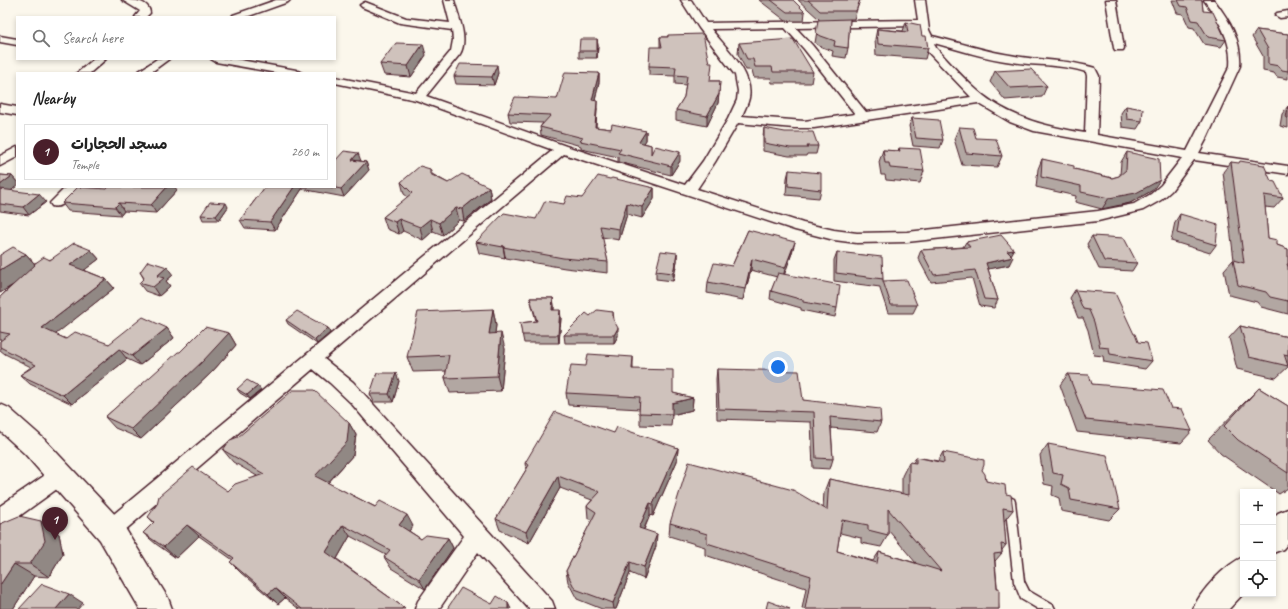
<!DOCTYPE html>
<meta charset="utf-8">
<style>
body{margin:0;font-family:Caveat,"Playpen Sans Arabic",sans-serif;background:#f2f2f2;color:#222}
.controls{position:absolute;right:12px;bottom:12px;display:grid;overflow:hidden;border-radius:0px;box-shadow:0 2px 6px #0003}
.controls button{width:36px;height:36px;display:grid;place-items:center;padding:0;border:0;border-bottom:1px solid #e0e0e0;background:#fff;color:#222;font:20px sans-serif}
.you{position:absolute;left:778px;top:367px;width:14px;height:14px;margin:-10px;border:3px solid #fff;border-radius:50%;background:#1a73e8;box-shadow:0 0 0 6px #1a73e833}
.badge{display:grid;place-items:center;width:26px;height:26px;border-radius:50%;background:#4a1f2b;color:#fff;font-size:13px;font-weight:700}
.pin{position:absolute;translate:-50% -33px;filter:drop-shadow(0 1px 2px #0008)}
.pin::after{content:'';position:absolute;top:21px;width:14px;height:12px;background:inherit;clip-path:polygon(0 0,100% 0,50% 100%)}
.list{margin:0;padding:0;list-style:none}
h2{display:flex;justify-content:space-between;align-items:center;height:52px;margin:0;padding:0 16px;font-size:17px}
h2 small{font-size:13px;font-weight:400;color:#767676}
.list li{display:grid;grid-template-columns:26px 1fr auto;gap:12px;align-items:center;box-sizing:border-box;height:56px;margin:0 8px 8px;padding:0 8px;border:1px solid #e0e0e0;border-radius:0px}
.list b{display:block;font-size:15px;white-space:nowrap}
.list p{margin:0;font-size:13px;white-space:nowrap;color:#767676}
.list em{font-size:13px;font-style:normal;color:#767676}
.icon{flex:none;width:22px;height:22px;fill:none;stroke:currentColor;stroke-width:2;stroke-linecap:round;stroke-linejoin:round}
.map{position:relative;flex:none;width:1288px;height:609px;overflow:hidden}
.search{position:absolute;background:#fff;box-shadow:0 2px 6px #0003;left:16px;top:16px;width:320px;height:44px;display:flex;align-items:center;gap:10px;box-sizing:border-box;padding:0 14px;border-radius:0px;color:#767676;font-size:15px}
.panel{position:absolute;background:#fff;box-shadow:0 2px 6px #0003;left:16px;top:72px;width:320px;height:116px;border-radius:0px}
.map>svg:first-child{display:block}
.lines{fill:none;stroke-linecap:round;stroke-linejoin:round}
.lane-casing{stroke:#4a1f2b;stroke-width:3}
.street-casing{stroke:#4a1f2b;stroke-width:3}
.secondary-casing{stroke:#4a1f2b;stroke-width:3}
.lane{fill:#fbf7ec;fill-rule:evenodd}
.street{fill:#fbf7ec;fill-rule:evenodd}
.secondary{fill:#fbf7ec;fill-rule:evenodd}
.wall{fill:#b2a7a2;stroke:#4a1f2b;fill-rule:evenodd}
.shaded-wall{fill:#918884;stroke:#4a1f2b}
.building{fill:#cfc2bc;stroke:#4a1f2b;fill-rule:evenodd}
</style>
<div class="map">
<svg width="1288" height="609" viewBox="0 0 1288 609">
<rect width="100%" height="100%" fill="#fbf7ec"/>
<filter id="ink" filterUnits="userSpaceOnUse"><feTurbulence type="fractalNoise" baseFrequency=".025" numOctaves="2"/><feDisplacementMap in="SourceGraphic" scale="8" xChannelSelector="R" yChannelSelector="G"/><feConvolveMatrix kernelMatrix="1 2 1 2 8 2 1 2 1" color-interpolation-filters="sRGB"/></filter>
<g filter="url(#ink)">
<g class="lines">
<!-- lane casing -->
<g class="lane-casing">
<polygon id="lane" points="1010,497 1014,499 1015,502 1024,581 1029,591 1053,605 1055,609 1038,609 1021,599 1014,582 1005,502 1006,499"/>
</g>
<!-- street casing -->
<g class="street-casing">
<g id="street">
<path d="M 122,0 C 132,0 149,0 150,13 L 146,17 L 135,17 L 140,11 Z"/>
<polygon points="276,0 290,0 288,2 246,17 232,17 233,15"/>
<path d="M 444,0 L 454,0 C 458,16 469,39 460,54 L 426,96 L 566,146 L 685,185 L 703,161 L 728,119 L 737,100 L 738,91 L 735,75 L 699,28 L 681,0 L 691,0 L 706,23 L 918,20 L 915,0 L 925,0 L 929,30 L 932,36 C 958,42 983,51 1010,55 C 1038,61 1067,59 1095,68 L 1099,76 L 1097,135 L 1187,151 L 1230,66 C 1232,40 1219,21 1204,0 L 1214,0 C 1229,20 1242,40 1240,66 L 1208,136 L 1199,153 L 1288,166 L 1288,174 L 1194,160 L 1171,191 L 1161,200 L 1143,210 L 1098,221 L 907,242 L 857,243 L 834,240 L 795,230 L 564,154 L 324,359 L 353,382 L 373,404 L 552,601 L 555,609 L 529,609 L 478,552 L 439,609 L 415,609 L 418,601 L 464,536 L 351,403 L 330,383 L 313,369 L 117,537 L 110,540 L 103,537 L 100,530 L 103,523 L 553,150 L 416,100 L 335,83 L 335,77 L 416,93 L 451,51 L 453,40 L 452,30 L 400,23 L 362,7 L 360,5 L 365,2 L 406,18 L 450,23 ZM 918,26 L 927,51 L 971,97 L 866,112 L 812,45 L 796,28 ZM 785,28 L 804,49 L 855,114 L 804,121 L 742,116 C 744,110 748,104 749,98 C 754,73 725,47 711,29 ZM 934,43 C 960,50 986,59 1012,62 C 1037,66 1062,64 1086,72 L 1087,76 L 1085,133 C 1049,127 1014,119 984,96 C 967,83 951,64 936,48 ZM 978,103 L 1010,122 L 1034,131 L 1182,158 L 1161,185 L 1151,194 L 1134,204 L 1098,211 L 907,232 L 857,233 L 834,230 L 803,223 L 697,189 L 715,162 L 738,123 L 794,128 L 814,128 Z"/>
<polygon points="1106,0 1116,0 1124,48 1123,50 1115,50 1114,48"/>
<polygon points="1288,11 1288,17 1280,18 1275,15 1277,13"/>
<polygon points="0,36 17,39 17,45 0,42"/>
<polygon points="94,59 106,59 90,73 77,73"/>
<polygon points="157,59 169,59 150,73 136,73"/>
<polygon points="211,59 235,59 296,70 302,73 277,73 216,62"/>
<polygon points="0,104 17,107 17,115 0,112"/>
<polygon points="17,147 17,157 0,166 0,156"/>
<path d="M 66,187 L 81,187 C 75,196 63,209 52,206 L 50,203 Z"/>
<polygon points="61,466 68,469 71,475 68,481 7,525 0,528 0,506 54,469"/>
</g>
</g>
<!-- secondary casing -->
<g class="secondary-casing">
<g id="secondary">
<polygon points="0,404 9,408 43,438 120,520 168,598 172,609 140,609 100,540 25,454 0,431"/>
<polygon points="1288,509 1288,543 1283,549 1273,553 1273,518 1278,513"/>
<path d="M 1243,557 L 1243,594 L 1229,609 L 1193,609 C 1200,591 1225,565 1243,557 Z"/>
</g>
</g>
<!-- lane -->
<use href="#lane" class="lane"/>
<!-- street -->
<use href="#street" class="street"/>
<!-- secondary -->
<use href="#secondary" class="secondary"/>
</g>
<!-- wall -->
<g class="wall">
<polygon points="759,0 793,0 805,12 804,21 786,21"/>
<polygon points="798,0 860,0 858,6 854,19 850,19 848,48 846,58 832,56 833,51 819,46 815,43 819,19"/>
<polygon points="1172,0 1202,0 1203,11 1226,40 1221,47 1204,44 1194,28 1189,27 1183,14 1177,13"/>
<polygon points="906,22 922,36 928,48 925,59 876,55 875,39 877,29 903,31"/>
<polygon points="1257,30 1288,34 1288,79 1277,77 1274,73 1263,71 1263,56 1252,37"/>
<polygon points="668,35 710,81 720,81 718,103 707,126 676,120 676,110 684,97 686,85 675,84 675,76 649,75 649,66 660,47 660,37 668,37"/>
<polygon points="597,39 598,46 597,58 579,58 579,51"/>
<polygon points="739,43 813,72 811,83 772,83 771,78 754,78 752,70 746,70 738,54"/>
<polygon points="426,55 411,77 384,75 380,64"/>
<polygon points="995,71 1047,86 1042,97 1005,100 990,82"/>
<polygon points="498,73 494,85 456,84 454,76"/>
<polygon points="599,73 599,82 595,101 597,109 596,127 611,129 646,131 646,140 644,143 651,145 651,153 680,161 671,175 618,162 618,157 581,149 581,146 541,135 540,127 543,123 510,122 508,113 557,99"/>
<polygon points="1126,106 1142,121 1137,129 1122,127 1121,113"/>
<polygon points="1288,106 1288,128 1280,126 1282,114"/>
<polygon points="912,118 943,140 940,148 913,146 909,126"/>
<polygon points="959,127 976,138 1002,156 997,167 962,165 954,139"/>
<polygon points="764,128 818,146 816,154 807,154 806,156 789,156 763,151 763,136"/>
<polygon points="899,148 924,171 920,183 886,180 885,175 881,175 879,162 883,150 898,151"/>
<polygon points="1127,152 1153,190 1130,203 1102,209 1075,202 1076,196 1036,187 1038,169 1042,159 1074,169 1112,178 1119,176 1120,175 1121,162"/>
<polygon points="360,161 366,162 369,170 344,197 302,189 275,230 245,228 240,220 265,187 335,187"/>
<polygon points="1231,162 1271,181 1283,198 1274,208 1265,207 1268,238 1277,245 1288,249 1288,314 1261,307 1257,302 1229,295 1224,270 1233,260 1234,260 1223,172"/>
<polygon points="430,169 432,174 448,183 489,187 491,199 464,221 459,220 443,235 433,231 423,240 403,231 399,234 387,229 383,217 408,197 404,194 401,182"/>
<polygon points="789,170 821,190 819,198 786,195 787,178"/>
<polygon points="0,175 12,176 17,182 17,186 11,190 46,202 29,215 0,211"/>
<polygon points="654,188 654,199 642,218 627,214 619,240 602,237 608,262 608,273 565,268 506,258 505,256 505,258 479,253 476,242 536,219 564,204 582,198"/>
<polygon points="107,189 177,190 156,213 124,211 121,215 68,211 62,203"/>
<polygon points="228,207 219,220 203,220 201,215"/>
<polygon points="1180,214 1216,245 1210,253 1171,241 1175,222"/>
<polygon points="748,230 792,253 784,274 837,308 835,317 801,310 801,308 770,299 771,291 777,277 751,270 743,300 707,293 708,282 732,266"/>
<polygon points="1092,236 1137,263 1132,271 1099,269 1087,244"/>
<polygon points="966,242 1011,255 1009,265 988,269 998,300 994,308 980,306 972,278 931,282 918,258 921,250 963,247"/>
<polygon points="91,250 99,259 84,270 106,279 114,288 55,334 66,339 109,344 167,328 174,338 140,365 127,359 72,404 30,384 20,375 31,367 5,354 0,350 0,341 1,340 0,340 0,297 11,286 0,293 0,255 26,254 34,263"/>
<polygon points="837,252 883,279 883,281 917,305 913,313 888,313 880,289 880,287 834,281 834,260"/>
<polygon points="677,253 677,261 673,281 656,279 656,271"/>
<polygon points="140,272 173,275 166,281 170,286 159,296 145,291 139,283 144,279"/>
<polygon points="1075,290 1138,342 1152,361 1145,369 1104,362 1103,356 1094,355 1088,330 1083,318 1078,318 1070,298"/>
<polygon points="530,298 553,298 554,306 554,310 561,318 559,343 524,343 520,323 536,321"/>
<polygon points="493,309 496,325 495,333 505,349 501,391 450,393 445,378 446,371 413,372 407,357"/>
<polygon points="613,312 614,320 618,336 614,343 565,343 564,335 590,316"/>
<polygon points="286,320 328,328 330,333 317,344 288,324"/>
<polygon points="1240,326 1288,337 1288,367 1276,378 1237,369 1229,338"/>
<polygon points="229,333 236,345 212,372 141,439 115,428 105,417 180,352"/>
<polygon points="633,369 673,393 693,398 692,410 672,415 671,426 640,425 640,409 568,405 566,393"/>
<polygon points="717,369 803,400 881,422 877,432 831,428 833,459 830,469 813,468 811,422 717,419 716,379"/>
<polygon points="1068,374 1092,384 1171,408 1192,431 1181,443 1077,432 1060,385"/>
<polygon points="399,381 393,402 374,402 370,394"/>
<polygon points="1259,388 1288,406 1288,488 1279,494 1221,454 1208,440 1243,404"/>
<polygon points="237,389 261,390 250,399 240,393"/>
<polygon points="349,423 356,435 353,455 328,483 413,526 409,531 421,539 448,538 453,548 425,589 391,568 384,557 386,555 350,536 337,559 403,607 405,609 299,609 285,598 278,604 241,573 230,562 233,560 199,536 176,558 156,544 143,533 154,523 148,517 228,491 257,476 233,462 223,450"/>
<polygon points="614,433 678,448 677,461 653,516 650,515 644,530 656,546 644,579 630,573 616,609 602,609 577,599 568,582 566,571 592,520 588,518 587,506 592,500 560,488 529,543 500,530 496,519 526,470 525,463"/>
<polygon points="1048,444 1120,509 1109,520 1061,511 1059,498 1052,495 1053,486 1044,484 1040,455"/>
<path d="M 943,452 L 982,470 L 986,481 L 1006,494 L 1013,510 L 1004,521 L 1006,545 L 1002,550 L 1002,553 L 995,561 L 999,609 L 802,609 L 806,588 L 705,555 L 705,547 L 669,536 L 670,523 L 823,508 L 824,492 L 829,479 L 902,494 L 902,476 L 909,462 L 913,463 L 916,457 L 938,461 ZM 888,530 L 916,563 L 879,552 L 873,561 L 837,551 L 840,533 L 861,538 L 861,543 L 881,547 L 888,535 Z"/>
<polygon points="0,524 59,534 63,554 49,577 34,576 13,609 0,609"/>
</g>
<!-- shaded-wall -->
<g class="shaded-wall">
<polygon points="597,39 598,46 597,58"/>
<polygon points="423,44 426,55 411,77 408,66"/>
<polygon points="497,65 498,73 494,85 492,77"/>
<polygon points="599,73 599,82 593,109 592,100"/>
<polygon points="719,94 718,103 707,126 707,116"/>
<polygon points="597,101 597,109 595,136 595,127"/>
<polygon points="646,131 646,140 639,151 639,142"/>
<polygon points="680,152 680,161 671,175 671,166"/>
<polygon points="358,153 361,161 352,160"/>
<polygon points="366,162 369,170 344,197 341,189"/>
<polygon points="12,176 17,182 17,186 3,197 0,193 0,185"/>
<polygon points="1160,180 1153,190 1130,203 1102,209 1109,198"/>
<polygon points="167,187 175,187 177,190 156,213 151,205"/>
<polygon points="294,187 301,187 302,189 275,230 270,222"/>
<polygon points="489,187 491,199 464,221 462,209"/>
<polygon points="654,188 654,199 642,218 642,207"/>
<polygon points="39,194 46,202 29,215 23,207"/>
<polygon points="119,203 124,211 121,215 115,207"/>
<polygon points="226,203 228,207 219,220 216,216"/>
<polygon points="627,203 627,214 619,240 619,229"/>
<polygon points="456,208 459,220 443,235 439,223"/>
<polygon points="399,219 403,231 399,234 395,222"/>
<polygon points="430,219 433,231 423,240 420,227"/>
<polygon points="795,242 792,253 783,279 785,268"/>
<polygon points="503,245 505,256 505,258 503,247"/>
<polygon points="91,250 99,259 78,275 70,265"/>
<polygon points="1014,250 1010,257 1007,251"/>
<polygon points="677,253 677,261 673,281 673,273"/>
<polygon points="26,254 39,269 0,293 0,270"/>
<polygon points="1013,257 1009,265 983,270 986,263"/>
<polygon points="752,259 751,270 743,300 745,289"/>
<polygon points="167,267 173,275 166,281 170,286 159,296 153,287 157,276"/>
<polygon points="106,279 114,288 51,338 42,328"/>
<polygon points="553,298 554,306 553,318 552,310"/>
<polygon points="493,309 496,325 493,349 489,334"/>
<polygon points="560,310 561,318 559,343 558,335"/>
<polygon points="167,328 174,338 140,365 132,356"/>
<polygon points="328,328 330,333 317,344 315,340"/>
<polygon points="618,328 618,336 614,343 614,335"/>
<polygon points="229,333 236,345 212,372 141,439 131,429"/>
<polygon points="501,333 505,349 501,391 497,376"/>
<polygon points="119,349 127,359 72,404 63,395"/>
<polygon points="633,357 633,368 632,381 632,369"/>
<polygon points="396,373 399,381 393,402 389,394"/>
<polygon points="258,386 261,390 250,399 247,395"/>
<polygon points="693,398 692,410 671,415 672,403"/>
<polygon points="349,423 356,435 353,455 323,488 315,476"/>
<polygon points="678,448 677,461 653,516 653,504"/>
<polygon points="558,476 560,488 529,543 526,532"/>
<polygon points="650,503 650,515 639,540 639,528"/>
<polygon points="407,515 413,526 405,536 399,525"/>
<polygon points="41,521 59,534 63,554 49,577 30,564"/>
<polygon points="187,525 199,536 176,558 164,547"/>
<polygon points="343,525 350,536 335,562 326,552"/>
<polygon points="657,534 656,546 644,579 644,567"/>
<polygon points="448,538 453,548 425,589 419,579"/>
<polygon points="630,562 630,573 616,609 614,609 613,603"/>
<polygon points="14,564 34,576 13,609 0,609 0,585"/>
<polygon points="275,588 285,598 278,604 268,594"/>
<polygon points="69,594 83,603 78,609 56,609"/>
<polygon points="508,603 511,609 508,609"/>
</g>
<!-- building -->
<g class="building">
<polygon points="771,0 793,0 805,12 787,12"/>
<polygon points="808,0 860,0 856,11 820,11"/>
<polygon points="1178,0 1202,0 1203,11 1213,12 1226,40 1208,37 1198,21 1192,20 1187,7 1181,6"/>
<polygon points="850,19 848,48 834,46 835,41 821,36 816,33 818,20"/>
<polygon points="906,22 920,25 922,36 926,36 928,48 878,44 877,29 908,32"/>
<polygon points="1257,30 1288,34 1288,71 1282,70 1279,66 1268,64 1268,49"/>
<polygon points="703,34 709,63 712,63 710,81 720,81 719,94 707,116 676,110 684,97 687,76 675,75 676,67 649,66 650,47 662,47 660,37 668,37 668,35"/>
<polygon points="580,39 597,39 597,51 579,51"/>
<polygon points="793,39 813,72 773,72 772,67 755,67 753,59 747,59 739,43"/>
<polygon points="396,43 423,44 408,66 380,64"/>
<polygon points="460,64 497,65 492,77 454,76"/>
<polygon points="1031,69 1047,86 1010,88 995,71"/>
<polygon points="565,72 599,73 592,100 597,101 595,127 611,129 612,124 646,131 639,142 651,145 651,154 655,146 680,152 671,166 618,153 621,149 580,141 583,138 540,127 551,115 508,113 515,97 557,99"/>
<polygon points="1126,106 1143,109 1142,121 1127,119"/>
<polygon points="1288,106 1288,118 1286,118"/>
<polygon points="912,118 939,120 943,140 916,138"/>
<polygon points="959,127 973,128 976,138 996,139 1002,156 966,153"/>
<polygon points="764,128 785,132 813,132 818,146 807,146 808,148 790,148 764,143"/>
<polygon points="899,148 920,149 924,171 890,168 889,163 885,163 883,150 900,151"/>
<polygon points="344,151 358,153 352,160 366,162 341,189 331,187 335,187 335,161"/>
<polygon points="1127,152 1159,159 1160,180 1136,193 1109,198 1081,192 1081,186 1041,177 1042,159 1074,166 1074,169 1112,178 1119,176 1126,170"/>
<polygon points="1240,161 1264,165 1271,181 1275,182 1283,198 1264,195 1268,238 1277,240 1277,245 1288,249 1288,264 1287,264 1288,267 1288,301 1270,297 1266,292 1238,285 1233,260 1244,263 1231,162 1239,163"/>
<polygon points="420,166 430,169 430,174 448,183 462,174 489,187 462,209 456,208 439,223 430,219 420,227 399,219 395,222 383,217 412,193 401,182"/>
<polygon points="789,170 821,173 821,190 788,186"/>
<polygon points="0,175 12,176 0,185"/>
<polygon points="598,176 610,179 612,178 654,188 642,207 627,203 619,229 600,226 608,262 563,258 503,247 503,245 503,247 476,242 504,213 536,219 545,201 564,204 567,196 582,198"/>
<polygon points="78,187 107,189 109,187 167,187 151,205 119,203 115,207 62,203"/>
<polygon points="265,187 294,187 270,222 240,220"/>
<polygon points="0,189 39,194 23,207 0,204"/>
<polygon points="210,202 226,203 216,216 201,215"/>
<polygon points="1180,214 1218,225 1216,245 1177,233"/>
<polygon points="748,230 795,242 785,268 752,259 745,289 708,282 714,263 732,266"/>
<polygon points="1001,235 1014,250 1007,251 1013,257 986,263 998,300 984,299 975,270 934,275 921,250 970,247 966,242"/>
<polygon points="1092,236 1124,238 1137,263 1104,261"/>
<polygon points="74,243 91,250 70,265 106,279 42,328 66,339 75,332 109,344 143,317 167,328 132,356 119,349 63,395 20,375 36,365 0,347 0,341 10,334 0,332 0,297 35,265 34,264 44,257 50,260"/>
<polygon points="13,247 26,254 0,270 0,255"/>
<polygon points="661,251 677,253 673,273 656,271"/>
<polygon points="837,252 882,257 883,279 836,273"/>
<polygon points="148,261 167,267 157,276 164,278 153,287 139,283 144,278 140,272"/>
<polygon points="778,273 840,285 837,308 803,302 803,300 771,291"/>
<polygon points="907,280 917,305 891,305 883,281"/>
<polygon points="1075,290 1115,293 1134,334 1135,334 1138,342 1147,343 1152,361 1110,354 1109,348 1100,347 1094,322 1089,310 1083,309"/>
<polygon points="530,298 553,298 552,310 560,310 558,335 522,335 520,323 537,321"/>
<polygon points="493,309 489,334 501,333 497,376 445,378 449,355 407,357 418,312"/>
<polygon points="597,310 613,312 613,319 618,328 614,335 564,335 586,313 590,316"/>
<polygon points="297,311 328,328 315,340 286,320"/>
<polygon points="1240,326 1288,337 1288,355 1284,354 1288,366 1249,357"/>
<polygon points="205,327 229,333 203,361 131,429 105,417 178,352 180,352"/>
<polygon points="588,354 633,357 632,369 673,370 673,393 693,398 672,403 672,414 639,413 640,397 566,393 571,365 586,366"/>
<polygon points="717,369 799,371 803,400 880,409 881,422 830,417 833,459 816,458 814,412 719,409"/>
<polygon points="377,373 396,373 389,394 370,394"/>
<polygon points="1068,374 1089,375 1092,384 1163,390 1171,408 1182,409 1192,431 1086,420"/>
<polygon points="247,380 258,386 247,395 237,389"/>
<polygon points="1259,388 1288,406 1288,473 1238,440 1224,426"/>
<polygon points="293,390 314,390 349,423 347,442 315,476 375,507 380,501 407,515 399,525 421,539 426,535 448,538 419,579 384,557 390,550 343,525 326,552 403,607 402,609 302,609 275,588 268,594 230,562 234,558 187,525 164,547 143,533 154,522 148,517 157,504 159,496 193,467 228,491 235,484 264,474 223,450 230,440 238,437"/>
<polygon points="555,412 614,433 617,427 678,448 653,504 650,503 639,528 657,534 644,567 630,562 613,603 575,589 566,571 596,512 587,506 600,492 558,476 526,532 496,519 529,465 525,463"/>
<polygon points="1048,444 1107,455 1120,509 1071,500 1069,488 1061,484 1063,475 1053,473"/>
<path d="M 943,452 L 984,460 L 984,465 L 982,470 L 985,474 L 986,481 L 1005,485 L 1006,494 L 1011,495 L 1013,510 L 1003,508 L 1006,545 L 1001,544 L 1002,553 L 994,554 L 997,588 L 999,588 L 999,609 L 805,609 L 811,576 L 707,543 L 707,534 L 670,523 L 689,462 L 793,490 L 827,510 L 829,479 L 909,495 L 909,462 L 916,463 L 916,457 L 944,463 ZM 888,509 L 941,571 L 879,552 L 877,563 L 837,551 L 842,520 L 868,525 L 868,530 L 888,535 Z"/>
<polygon points="19,516 41,521 45,541 30,564 14,564 0,585 0,524"/>
<polygon points="42,584 69,594 56,609 19,609"/>
<polygon points="461,588 492,604 497,596 508,603 508,609 447,609"/>
<polygon points="768,601 790,609 766,609"/>
</g>
</g>
</svg>
<div class="controls">
<button>+</button>
<button>−</button>
<button><svg class="icon" aria-label="locate" viewBox="0 0 24 24"><circle cx="12" cy="12" r="6"/><path d="M12 2v4M12 18v4M2 12h4M18 12h4"/></svg></button>
</div>
<div class="you"></div>
<div class="pin badge" style="left:55px;top:540px">1</div>
<div class="search"><svg class="icon" aria-label="search" viewBox="0 0 24 24"><circle cx="10" cy="10" r="6"/><path d="M15 15l6 6"/></svg>Search here</div>
<section class="panel">
<h2>Nearby<small></small></h2>
<ul class="list">
<li><span class="badge">1</span><div><b>مسجد الحجارات</b><p>Temple</p></div><em>260 m</em></li>
</ul>
</section>
</div>
